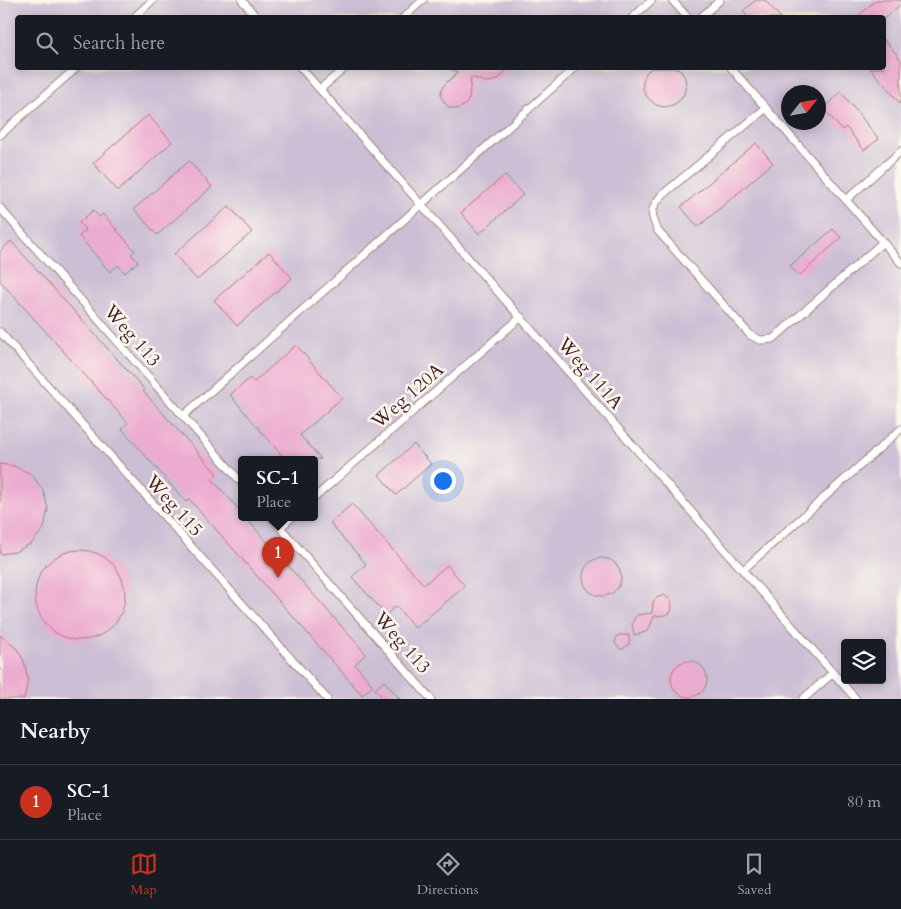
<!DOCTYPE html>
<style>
body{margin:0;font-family:Cardo,serif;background:#20242c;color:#f1f3f6}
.controls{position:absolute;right:15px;bottom:15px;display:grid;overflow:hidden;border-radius:5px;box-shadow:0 2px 12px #0003}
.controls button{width:45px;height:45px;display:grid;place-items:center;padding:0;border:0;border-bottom:1px solid #363941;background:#171b24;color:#f1f3f6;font:25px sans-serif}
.compass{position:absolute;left:781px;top:85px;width:45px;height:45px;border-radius:50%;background:#171b24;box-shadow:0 2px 12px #0003;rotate:59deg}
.you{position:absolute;left:442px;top:480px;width:18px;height:18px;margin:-12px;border:4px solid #fff;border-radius:50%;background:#1a73e8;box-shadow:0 0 0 8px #1a73e833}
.badge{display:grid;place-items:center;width:32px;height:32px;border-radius:50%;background:#c8321e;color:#fff;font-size:16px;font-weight:700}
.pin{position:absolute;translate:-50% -41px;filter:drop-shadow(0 1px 2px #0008)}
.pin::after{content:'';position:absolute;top:26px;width:18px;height:15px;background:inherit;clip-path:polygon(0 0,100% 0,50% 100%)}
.popup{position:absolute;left:238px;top:456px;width:80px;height:65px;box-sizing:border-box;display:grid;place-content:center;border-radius:5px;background:#171b24;filter:drop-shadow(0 1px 4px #0005);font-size:16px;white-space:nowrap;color:#9ea1a6}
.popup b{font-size:19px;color:#f1f3f6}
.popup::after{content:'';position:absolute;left:50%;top:100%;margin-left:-10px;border:10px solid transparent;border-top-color:#171b24}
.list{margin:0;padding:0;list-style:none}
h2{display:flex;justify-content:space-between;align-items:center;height:65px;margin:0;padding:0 20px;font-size:21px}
h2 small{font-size:16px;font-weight:400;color:#9ea1a6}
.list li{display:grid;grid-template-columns:32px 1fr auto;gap:15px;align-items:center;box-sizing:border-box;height:75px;padding:0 20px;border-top:1px solid #363941}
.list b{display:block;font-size:19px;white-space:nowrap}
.list p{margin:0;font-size:16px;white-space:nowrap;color:#9ea1a6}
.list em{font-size:16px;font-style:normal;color:#9ea1a6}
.icon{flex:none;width:28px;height:28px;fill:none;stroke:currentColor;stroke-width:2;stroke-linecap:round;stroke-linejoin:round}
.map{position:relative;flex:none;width:901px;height:699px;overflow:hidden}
.search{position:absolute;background:#171b24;box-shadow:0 2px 12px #0003;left:15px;right:15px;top:15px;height:55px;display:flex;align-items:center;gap:12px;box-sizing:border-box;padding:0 18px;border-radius:5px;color:#9ea1a6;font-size:19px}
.sheet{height:140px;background:#171b24}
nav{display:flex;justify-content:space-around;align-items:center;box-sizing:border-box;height:70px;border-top:1px solid #363941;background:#171b24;font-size:14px;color:#9ea1a6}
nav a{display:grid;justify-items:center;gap:2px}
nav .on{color:#c8321e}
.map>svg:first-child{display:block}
.industrial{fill:#ccbed4;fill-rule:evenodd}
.building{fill:#ecacd0}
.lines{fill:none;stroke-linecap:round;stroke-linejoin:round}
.service-casing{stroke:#9e847c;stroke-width:9}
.service{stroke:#fff;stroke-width:7}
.labels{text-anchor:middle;stroke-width:5;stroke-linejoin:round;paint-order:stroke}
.street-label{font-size:19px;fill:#4a1f2b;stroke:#fbf7ec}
</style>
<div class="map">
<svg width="901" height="699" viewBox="0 0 901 699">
<rect width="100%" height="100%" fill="#fbf7ec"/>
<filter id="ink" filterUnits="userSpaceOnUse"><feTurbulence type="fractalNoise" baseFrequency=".02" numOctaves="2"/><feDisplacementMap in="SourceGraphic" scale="10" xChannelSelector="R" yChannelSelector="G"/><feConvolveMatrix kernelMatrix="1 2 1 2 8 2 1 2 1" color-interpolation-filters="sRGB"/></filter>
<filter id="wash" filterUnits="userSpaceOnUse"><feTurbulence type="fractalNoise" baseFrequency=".0096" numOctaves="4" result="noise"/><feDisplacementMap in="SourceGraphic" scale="20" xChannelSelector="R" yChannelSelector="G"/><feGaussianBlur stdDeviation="1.12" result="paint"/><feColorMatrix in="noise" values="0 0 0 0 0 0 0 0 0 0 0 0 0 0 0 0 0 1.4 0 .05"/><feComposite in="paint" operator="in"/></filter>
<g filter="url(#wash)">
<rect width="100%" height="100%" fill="#f1e8ce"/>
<!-- industrial -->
<path class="industrial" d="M 0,0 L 901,0 L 901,699 L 0,699 ZM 18,18 L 884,18 L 884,68 L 18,68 ZM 788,92 L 818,92 L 818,122 L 788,122 ZM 242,459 L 314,459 L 314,517 L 242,517 ZM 845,643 L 882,643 L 882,680 L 845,680 Z"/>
<g id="blocks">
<!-- building -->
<g class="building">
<polygon points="756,0 765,0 781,18 749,18 743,11"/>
<polygon points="876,0 901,0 901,4 885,18 856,18"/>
<polygon points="884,39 901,60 901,104 870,68 884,68"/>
<polygon points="450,68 508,68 500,78 494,81 485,82 471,77 469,99 465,105 457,109 448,107 441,97 441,91 444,85 458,72 450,69"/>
<polygon points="651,68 678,68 681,71 685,78 686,86 684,94 679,101 673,105 664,107 656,105 647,97 643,89 643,81 646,73"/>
<polygon points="841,92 879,139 864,150 846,127 842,130 823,108"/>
<polygon points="148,115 172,142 118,191 93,163"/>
<polygon points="756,143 773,163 698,227 681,207"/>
<polygon points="189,161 212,187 157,235 134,209"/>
<polygon points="505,175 523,195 479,234 461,213"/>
<polygon points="229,206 252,232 197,280 174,254"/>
<polygon points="93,210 99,217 103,214 135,251 131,254 138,262 125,273 118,265 110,272 79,236 86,230 79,223"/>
<polygon points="833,229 841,238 799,276 790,266"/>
<polygon points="11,241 145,390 143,391 217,474 212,479 242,513 242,517 245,517 366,654 355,664 373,686 362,695 189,499 186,502 122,429 128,423 0,281 0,251"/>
<polygon points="269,252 292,278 237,326 214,300"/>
<polygon points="296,345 342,398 300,435 321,459 285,459 230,395 250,378 254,382"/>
<polygon points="414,444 431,464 396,495 379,475"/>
<polygon points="0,464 14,466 31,474 43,490 48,509 44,528 32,543 15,552 0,554"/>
<polygon points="352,504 424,585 447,565 465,586 415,628 396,606 386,615 352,577 366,564 330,523"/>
<circle cx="80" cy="595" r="45"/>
<circle cx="602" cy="577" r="19"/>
<polygon points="664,595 671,600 672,609 670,613 666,615 654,616 649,629 646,632 634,635 632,623 634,619 637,615 652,613 653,602 656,598"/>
<polygon points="0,635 17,649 24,661 28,680 24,699 0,699"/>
<polygon points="620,635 629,635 629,644 623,649 620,649 615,643 617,636"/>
<circle cx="689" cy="679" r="18"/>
<polygon points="384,681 400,699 384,699 375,689"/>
</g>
</g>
</g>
<g filter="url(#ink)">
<use href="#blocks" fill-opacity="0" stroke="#9e847c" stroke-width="1"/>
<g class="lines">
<!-- service casing -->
<g class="service-casing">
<g id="service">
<polyline points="242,0 257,18"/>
<polyline points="672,0 688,18"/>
<polyline points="133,18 153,0"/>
<polyline points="403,18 423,0"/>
<polyline points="632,18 652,0"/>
<polyline points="700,18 720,0"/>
<polyline points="301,68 856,699"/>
<polyline points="731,68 901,263"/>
<polyline points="320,89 345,68"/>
<path d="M 766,108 L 661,196 C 649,210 651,215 658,231 L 750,335 L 760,340 L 773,339 L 883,242"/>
<polyline points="0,135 76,68"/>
<polyline points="846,200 901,151"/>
<polyline points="0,208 242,483"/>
<polyline points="0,332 327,699"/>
<polyline points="183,416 575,68"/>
<polyline points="314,498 521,317"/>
<polyline points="271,517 431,699"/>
<polyline points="281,527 292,517"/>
<polyline points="743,570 901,429"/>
<polyline points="803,699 833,673"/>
</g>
</g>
<!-- service -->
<use href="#service" class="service"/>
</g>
</g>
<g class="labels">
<!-- street labels -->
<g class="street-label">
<text transform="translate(133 335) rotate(49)" y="7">Weg 113</text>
<text transform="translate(591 373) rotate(49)" y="7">Weg 111A</text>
<text transform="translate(407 395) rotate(-41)" y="7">Weg 120A</text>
<text transform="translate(175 505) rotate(48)" y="7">Weg 115</text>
<text transform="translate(403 642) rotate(49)" y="7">Weg 113</text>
</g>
</g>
</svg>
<div class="controls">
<button><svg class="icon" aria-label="layers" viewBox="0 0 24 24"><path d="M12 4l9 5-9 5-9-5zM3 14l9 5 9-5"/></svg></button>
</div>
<svg class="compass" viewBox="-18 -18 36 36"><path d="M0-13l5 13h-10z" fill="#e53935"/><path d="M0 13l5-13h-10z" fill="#9ea1a6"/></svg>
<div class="you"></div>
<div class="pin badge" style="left:278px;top:578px">1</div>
<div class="popup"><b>SC-1</b>Place</div>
<div class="search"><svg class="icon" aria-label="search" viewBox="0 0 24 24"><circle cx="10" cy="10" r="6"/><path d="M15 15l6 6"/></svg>Search here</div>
</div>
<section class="sheet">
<h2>Nearby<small></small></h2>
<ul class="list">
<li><span class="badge">1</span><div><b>SC-1</b><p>Place</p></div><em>80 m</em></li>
</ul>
</section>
<nav>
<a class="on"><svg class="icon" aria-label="map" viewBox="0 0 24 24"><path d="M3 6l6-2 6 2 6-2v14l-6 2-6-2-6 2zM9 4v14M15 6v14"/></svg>Map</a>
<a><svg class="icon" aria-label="directions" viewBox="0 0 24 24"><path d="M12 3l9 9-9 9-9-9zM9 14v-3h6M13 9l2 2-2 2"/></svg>Directions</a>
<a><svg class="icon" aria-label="saved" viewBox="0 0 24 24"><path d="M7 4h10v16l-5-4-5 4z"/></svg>Saved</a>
</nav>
